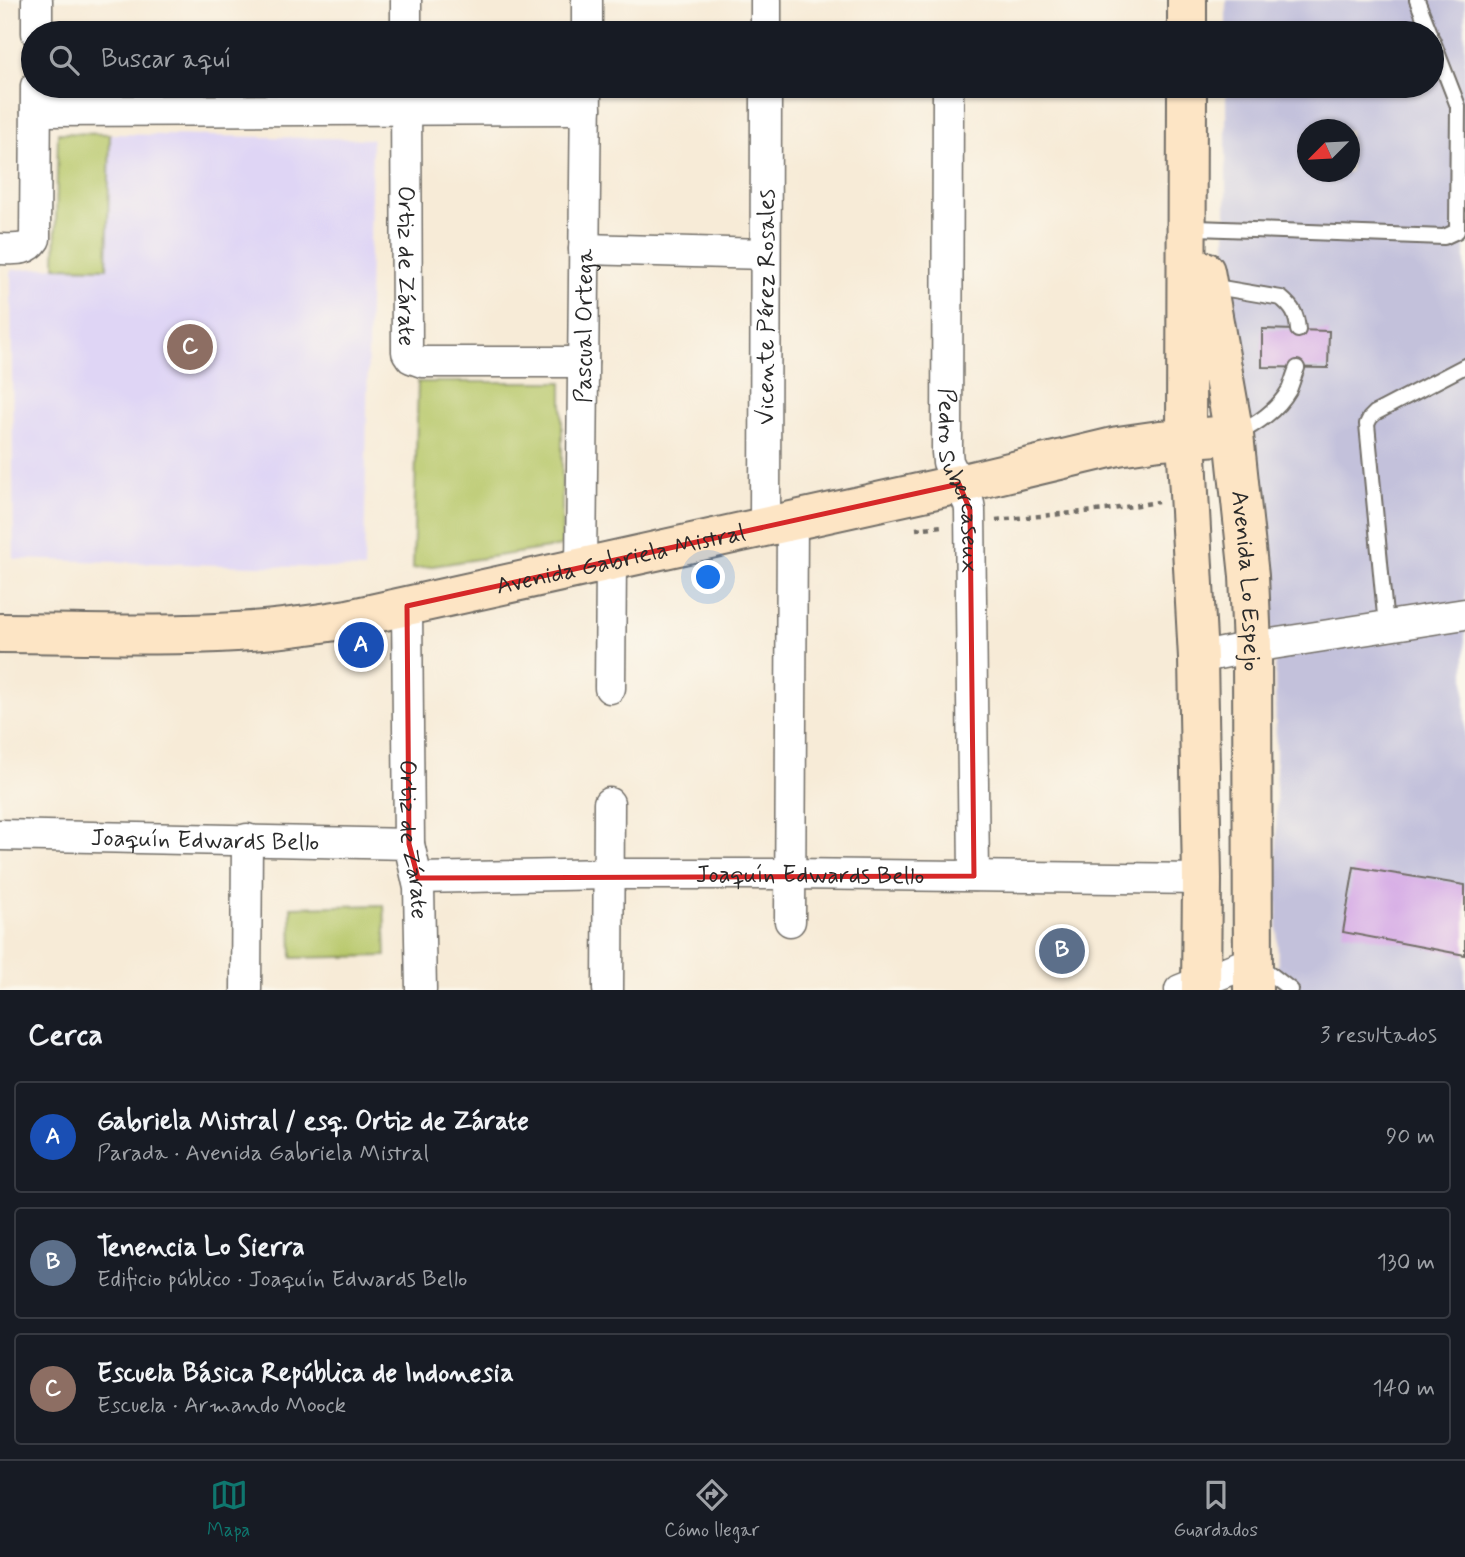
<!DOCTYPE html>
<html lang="es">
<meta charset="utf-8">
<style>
body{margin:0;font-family:Mynerve,sans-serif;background:#242831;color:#f1f3f6}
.compass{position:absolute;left:1297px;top:119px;width:63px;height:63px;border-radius:50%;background:#171b24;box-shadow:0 2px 5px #0004;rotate:246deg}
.you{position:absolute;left:709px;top:578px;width:24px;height:24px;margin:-18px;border:5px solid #fff;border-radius:50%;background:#1a73e8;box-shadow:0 0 0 10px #1a73e833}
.badge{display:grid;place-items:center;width:46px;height:46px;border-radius:50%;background:#0f766e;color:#fff;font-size:23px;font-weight:700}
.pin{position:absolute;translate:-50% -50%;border:4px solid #fff;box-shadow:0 2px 7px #0006}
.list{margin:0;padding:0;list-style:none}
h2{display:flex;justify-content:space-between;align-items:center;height:91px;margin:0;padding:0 28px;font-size:30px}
h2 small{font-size:23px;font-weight:400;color:#9ea1a6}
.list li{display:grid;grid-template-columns:46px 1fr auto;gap:21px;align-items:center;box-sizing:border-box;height:112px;margin:0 14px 14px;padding:0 14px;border:2px solid #363941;border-radius:7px}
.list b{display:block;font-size:26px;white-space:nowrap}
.list p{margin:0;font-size:23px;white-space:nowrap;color:#9ea1a6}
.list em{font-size:23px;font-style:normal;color:#9ea1a6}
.icon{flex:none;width:38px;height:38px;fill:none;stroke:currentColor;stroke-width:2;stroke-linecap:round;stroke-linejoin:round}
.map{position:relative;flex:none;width:1465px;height:990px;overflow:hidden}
.search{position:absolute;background:#171b24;box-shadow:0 2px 5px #0004;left:21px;right:21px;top:21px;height:77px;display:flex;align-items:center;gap:18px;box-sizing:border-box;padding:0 24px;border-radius:38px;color:#9ea1a6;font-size:26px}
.sheet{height:469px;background:#171b24}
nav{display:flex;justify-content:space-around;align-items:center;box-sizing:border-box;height:98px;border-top:2px solid #363941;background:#171b24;font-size:19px;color:#9ea1a6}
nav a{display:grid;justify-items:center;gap:4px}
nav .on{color:#0f766e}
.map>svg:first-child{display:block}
.built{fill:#dfd5f5}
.industrial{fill:#c3c1db;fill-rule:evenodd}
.green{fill:#b8c86b;stroke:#727a4b;stroke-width:2}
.building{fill:#d1a2e5}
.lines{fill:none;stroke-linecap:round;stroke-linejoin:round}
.service-casing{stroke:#726e67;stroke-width:18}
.minor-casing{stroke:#726e67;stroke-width:33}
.secondary-casing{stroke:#726e67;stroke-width:42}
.path{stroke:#726e67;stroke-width:4.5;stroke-dasharray:5 5;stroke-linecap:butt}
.service{stroke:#fff;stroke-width:14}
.minor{stroke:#fff;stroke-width:30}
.secondary{stroke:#fde5c5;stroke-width:38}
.marked{fill:none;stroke:#d62828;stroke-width:5;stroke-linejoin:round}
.labels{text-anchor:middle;stroke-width:5;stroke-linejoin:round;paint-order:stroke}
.street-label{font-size:24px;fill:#2b2b2b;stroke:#fbf7ec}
</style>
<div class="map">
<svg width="1465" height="990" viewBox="0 0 1465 990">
<rect width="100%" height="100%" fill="#fbf7ec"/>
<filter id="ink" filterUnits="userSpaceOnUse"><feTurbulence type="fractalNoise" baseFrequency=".0143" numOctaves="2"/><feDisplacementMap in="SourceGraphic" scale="14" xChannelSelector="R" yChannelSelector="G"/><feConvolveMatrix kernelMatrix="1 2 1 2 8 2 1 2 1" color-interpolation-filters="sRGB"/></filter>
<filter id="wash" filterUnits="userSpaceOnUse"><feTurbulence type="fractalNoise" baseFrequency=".00686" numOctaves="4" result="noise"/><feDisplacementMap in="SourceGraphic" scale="28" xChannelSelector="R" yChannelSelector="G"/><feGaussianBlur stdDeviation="1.57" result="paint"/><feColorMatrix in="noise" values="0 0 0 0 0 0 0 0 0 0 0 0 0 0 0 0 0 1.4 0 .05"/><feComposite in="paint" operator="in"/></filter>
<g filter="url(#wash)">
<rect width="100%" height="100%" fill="#f7ebd7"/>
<!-- built -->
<polygon class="built" points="110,134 372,139 364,569 14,559 11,270 55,267 107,268"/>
<!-- industrial -->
<path class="industrial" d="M 1226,0 L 1465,0 L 1465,990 L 1278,990 L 1275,657 L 1226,265 L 1226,86 L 1432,86 L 1432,33 L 1226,33 ZM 1308,130 L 1350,130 L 1350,172 L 1308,172 Z"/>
<!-- green -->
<g class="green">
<polygon points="58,133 110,134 107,268 55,267"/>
<polygon points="418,382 562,382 562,546 413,569"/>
<polygon points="384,905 386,956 292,958 291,907"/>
</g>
<g id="blocks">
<!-- building -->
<g class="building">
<polygon points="1262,329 1329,331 1328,368 1262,367"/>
<polygon points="1354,867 1465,885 1465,955 1343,932"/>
</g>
</g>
</g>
<g filter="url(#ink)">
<use href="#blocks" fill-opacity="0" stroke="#726e67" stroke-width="2"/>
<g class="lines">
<!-- service casing -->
<g class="service-casing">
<g id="service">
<polyline points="1417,0 1430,33"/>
<polyline points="1197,228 1444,237 1457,231 1458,106 1432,39"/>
<path d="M 1210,286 L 1281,298 C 1293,308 1297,315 1298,330"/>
<path d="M 1236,435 C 1256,424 1277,411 1289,390 C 1292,383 1294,375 1297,368"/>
<polyline points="1386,626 1367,424 1370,418 1375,413 1465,366"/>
<polyline points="1259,965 1291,990"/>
</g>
</g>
<!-- minor casing -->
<g class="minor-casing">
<g id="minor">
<polyline points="406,0 406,33"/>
<polyline points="37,33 37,0"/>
<polyline points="587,33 587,0"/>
<polyline points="766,33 766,0"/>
<path id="s1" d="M 406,86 L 407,352 L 411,358 L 422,362 L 583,362"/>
<path id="s2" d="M 948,86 L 947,452 L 948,462 L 969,504 L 970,510 L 974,876"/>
<polyline points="36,111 586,109"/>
<path d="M 0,249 C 14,249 27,252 35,239 L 36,86"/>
<polyline points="584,249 765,254"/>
<path id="s3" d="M 765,527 L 766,86"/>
<path id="s4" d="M 581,568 L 586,86"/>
<path id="s5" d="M 407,606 L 409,844 L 419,888 L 421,990"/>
<polyline points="1198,658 1252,647 1465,614"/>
<polyline points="610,688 611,561"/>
<path id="s6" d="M 0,835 L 409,844"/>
<path id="s7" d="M 418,878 L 609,874 L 790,874 L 1202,879"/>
<polyline points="790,921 792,520"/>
<polyline points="246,990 247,839"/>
<polyline points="608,990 609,803"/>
<polyline points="1180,990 1253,961"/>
</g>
</g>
<!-- secondary casing -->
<g class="secondary-casing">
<g id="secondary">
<polyline points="1187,33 1187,0"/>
<polyline points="1187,86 1186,438 1198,658 1202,879 1201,990"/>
<path id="s8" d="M 1205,271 L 1234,435 L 1249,576 L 1252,647 L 1253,990"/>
<path id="s9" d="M 0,633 C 79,633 158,637 236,632 C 274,630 311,625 348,619 L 959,484 L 1118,446 L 1160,440 L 1234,435"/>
</g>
</g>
<!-- path -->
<g class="path">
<polyline points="996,520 1106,510 1158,502"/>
<polyline points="916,529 942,526"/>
</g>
<!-- service -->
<use href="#service" class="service"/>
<!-- minor -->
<use href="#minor" class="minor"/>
<!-- secondary -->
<use href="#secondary" class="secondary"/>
</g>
</g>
<!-- marked area -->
<path class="marked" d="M 959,484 L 970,510 L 974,876 L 418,878 L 409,844 L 407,606 Z"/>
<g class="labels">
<!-- street labels -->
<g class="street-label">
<text dy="8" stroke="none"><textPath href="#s1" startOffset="180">Ortiz de Zárate</textPath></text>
<text dy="8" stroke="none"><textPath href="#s3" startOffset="220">Vicente Pérez Rosales</textPath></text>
<text dy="8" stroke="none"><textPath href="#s4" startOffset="242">Pascual Ortega</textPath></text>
<text dy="8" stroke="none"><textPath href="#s2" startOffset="397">Pedro Subercaseux</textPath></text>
<text dy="8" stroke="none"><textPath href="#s9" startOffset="628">Avenida Gabriela Mistral</textPath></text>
<text dy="8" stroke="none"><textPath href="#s8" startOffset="313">Avenida Lo Espejo</textPath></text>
<text dy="8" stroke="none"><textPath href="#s6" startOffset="205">Joaquín Edwards Bello</textPath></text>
<text dy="8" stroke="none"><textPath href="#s5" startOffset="234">Ortiz de Zárate</textPath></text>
<text dy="8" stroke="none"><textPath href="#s7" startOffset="392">Joaquín Edwards Bello</textPath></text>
</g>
</g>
</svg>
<svg class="compass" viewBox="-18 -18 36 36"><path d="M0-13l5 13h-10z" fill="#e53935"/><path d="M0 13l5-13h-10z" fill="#9ea1a6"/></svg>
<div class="you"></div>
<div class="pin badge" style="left:361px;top:645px;background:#1a4fb4">A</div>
<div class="pin badge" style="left:1062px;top:951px;background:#5c6f8a">B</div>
<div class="pin badge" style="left:190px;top:347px;background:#8d6e63">C</div>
<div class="search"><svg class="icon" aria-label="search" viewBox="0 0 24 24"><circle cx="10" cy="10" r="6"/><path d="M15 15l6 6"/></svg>Buscar aquí</div>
</div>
<section class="sheet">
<h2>Cerca<small>3 resultados</small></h2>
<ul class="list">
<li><span class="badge" style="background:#1a4fb4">A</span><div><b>Gabriela Mistral / esq. Ortiz de Zárate</b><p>Parada · Avenida Gabriela Mistral</p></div><em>90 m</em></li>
<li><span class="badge" style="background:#5c6f8a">B</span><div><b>Tenencia Lo Sierra</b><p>Edificio público · Joaquín Edwards Bello</p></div><em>130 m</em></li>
<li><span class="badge" style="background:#8d6e63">C</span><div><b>Escuela Básica República de Indonesia</b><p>Escuela · Armando Moock</p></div><em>140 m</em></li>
</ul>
</section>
<nav>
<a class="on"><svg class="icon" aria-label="map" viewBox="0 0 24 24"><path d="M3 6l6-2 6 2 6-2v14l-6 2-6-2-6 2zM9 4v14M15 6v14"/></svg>Mapa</a>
<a><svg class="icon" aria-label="directions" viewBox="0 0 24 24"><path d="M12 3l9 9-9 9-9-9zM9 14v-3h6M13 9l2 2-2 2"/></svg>Cómo llegar</a>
<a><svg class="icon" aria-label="saved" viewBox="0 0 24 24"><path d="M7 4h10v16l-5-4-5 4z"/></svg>Guardados</a>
</nav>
